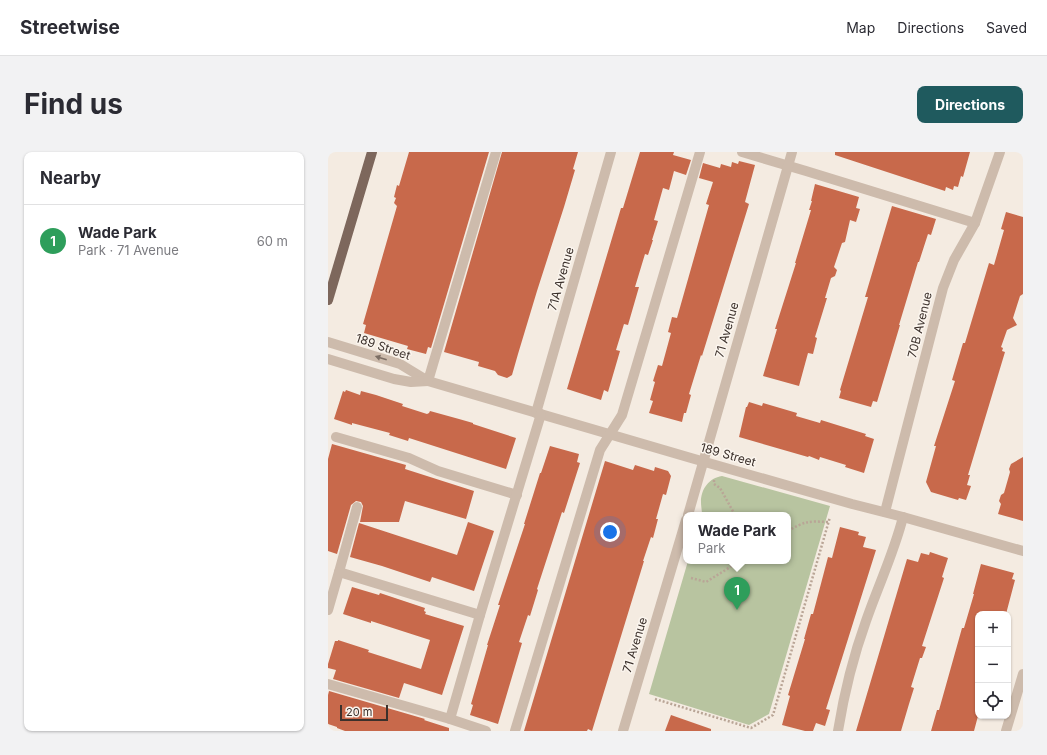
<!DOCTYPE html>
<meta charset="utf-8">
<style>
body{margin:0;font-family:Inter,sans-serif;background:#f2f2f3;color:#2b2b33}
.controls{position:absolute;right:12px;bottom:12px;display:grid;overflow:hidden;border-radius:8px;box-shadow:0 1px 3px #0004}
.controls button{width:36px;height:36px;display:grid;place-items:center;padding:0;border:0;border-bottom:1px solid #e1e1e2;background:#fff;color:#2b2b33;font:20px sans-serif}
.scale{position:absolute;left:12px;bottom:10px;width:48px;box-sizing:border-box;padding-left:4px;border:2px solid #3b302b;border-top:0;font-size:11px;line-height:14px;white-space:nowrap;color:#3b302b;-webkit-text-stroke:3px #fbf5ee;paint-order:stroke}
.you{position:absolute;left:282px;top:380px;width:14px;height:14px;margin:-10px;border:3px solid #fff;border-radius:50%;background:#1a73e8;box-shadow:0 0 0 6px #1a73e833}
.badge{display:grid;place-items:center;width:26px;height:26px;border-radius:50%;background:#1f5a5e;color:#fff;font-size:13px;font-weight:700}
.pin{position:absolute;translate:-50% -33px;filter:drop-shadow(0 1px 2px #0008)}
.pin::after{content:'';position:absolute;top:21px;width:14px;height:12px;background:inherit;clip-path:polygon(0 0,100% 0,50% 100%)}
.popup{position:absolute;left:355px;top:360px;width:108px;height:52px;box-sizing:border-box;display:grid;place-content:center;border-radius:8px;background:#fff;filter:drop-shadow(0 1px 3px #0005);font-size:13px;white-space:nowrap;color:#7c7c81}
.popup b{font-size:15px;color:#2b2b33}
.popup::after{content:'';position:absolute;left:50%;top:100%;margin-left:-8px;border:8px solid transparent;border-top-color:#fff}
.list{margin:0;padding:0;list-style:none}
h2{display:flex;justify-content:space-between;align-items:center;height:52px;margin:0;padding:0 16px;font-size:17px}
h2 small{font-size:13px;font-weight:400;color:#7c7c81}
.list li{display:grid;grid-template-columns:26px 1fr auto;gap:12px;align-items:center;box-sizing:border-box;height:72px;padding:0 16px;border-top:1px solid #e1e1e2}
.list b{display:block;font-size:15px;white-space:nowrap}
.list p{margin:0;font-size:13px;white-space:nowrap;color:#7c7c81}
.list em{font-size:13px;font-style:normal;color:#7c7c81}
.icon{flex:none;width:22px;height:22px;fill:none;stroke:currentColor;stroke-width:2;stroke-linecap:round;stroke-linejoin:round}
.map{position:relative;flex:none;width:695px;height:579px;overflow:hidden;border-radius:8px}
header{display:flex;align-items:center;gap:24px;box-sizing:border-box;height:56px;padding:0 20px;background:#fff;border-bottom:1px solid #e1e1e2}
header strong{font-size:19px}
nav{display:flex;gap:22px;margin-inline-start:auto;font-size:14px}
.intro{display:flex;align-items:center;justify-content:space-between;box-sizing:border-box;height:96px;padding:0 24px}
h1{margin:0;font-size:28px}
.button{padding:10px 18px;border-radius:8px;background:#1f5a5e;color:#fff;font-size:14px;font-weight:700}
main{display:flex;gap:24px;padding:0 24px}
aside{flex:1;background:#fff;border-radius:8px;box-shadow:0 1px 3px #0004}
.map>svg:first-child{display:block}
.green{fill:#b8c4a0}
.building{fill:#c8694b}
.lines{fill:none;stroke-linecap:round;stroke-linejoin:round}
.path{stroke:#b9a596;stroke-width:2.5;stroke-dasharray:2 2;stroke-linecap:butt}
.minor{stroke:#cdbbac;stroke-width:10}
.major{stroke:#7d675c;stroke-width:10}
.oneway{fill:#7d6f65}
.labels{text-anchor:middle;stroke-width:3;stroke-linejoin:round;paint-order:stroke}
.street-label{font-size:12px;fill:#3b302b;stroke:#fbf5ee}
</style>
<header>
<strong>Streetwise</strong>
<nav><a>Map</a><a>Directions</a><a>Saved</a></nav>
</header>
<div class="intro"><h1>Find us</h1><a class="button">Directions</a></div>
<main>
<aside>
<h2>Nearby<small></small></h2>
<ul class="list">
<li><span class="badge" style="background:#2e9e5b">1</span><div><b>Wade Park</b><p>Park · 71 Avenue</p></div><em>60 m</em></li>
</ul>
</aside>
<div class="map">
<svg width="695" height="579" viewBox="0 0 695 579">
<rect width="100%" height="100%" fill="#f4ebe1"/>
<!-- green -->
<path class="green" d="M 394,324 L 502,354 L 441,562 L 421,573 L 321,542 L 360,409 L 460,409 L 460,363 L 374,363 C 374,358 373,355 373,350 C 373,337 381,326 394,324 Z"/>
<!-- building -->
<g class="building">
<polygon points="81,0 161,0 103,196 100,195 98,202 79,197 80,194 36,181 38,173 35,172 69,54 66,51 68,46 66,45 69,33 71,34"/>
<polygon points="174,0 250,0 245,17 247,18 236,55 209,139 190,202 184,223 179,226 170,223 167,219 150,214 151,210 116,200"/>
<polygon points="312,0 346,0 345,3 363,8 358,23 346,19 341,38 335,36 326,68 330,69 324,88 325,88 320,103 317,102 307,135 311,135 300,173 296,172 288,198 292,199 280,240 276,238 273,248 239,237 293,56 295,56"/>
<polygon points="507,0 642,0 635,25 633,24 630,35 626,34 625,38 618,35 617,39 507,3"/>
<polygon points="411,9 427,13 417,50 421,52 374,204 373,203 361,242 363,243 358,261 356,261 354,270 321,261 325,249 322,248 327,230 325,229 330,213 334,214 343,181 340,180 344,165 349,166 381,53 378,52 385,30 371,26 375,11 392,16 393,12 403,15 404,10 410,12"/>
<polygon points="487,32 531,45 528,56 532,57 528,70 522,68 517,90 514,91 506,115 509,118 507,124 503,126 497,146 499,146 487,185 489,186 485,202 480,201 471,234 435,224 449,177 447,177 468,111 467,111 483,58 481,58 484,49 483,49"/>
<polygon points="564,54 608,67 603,83 600,82 591,110 590,110 571,173 572,173 549,250 545,249 543,255 511,246 513,239 512,238 540,145 537,145"/>
<polygon points="678,60 695,65 695,142 692,144 685,166 689,173 679,178 673,195 675,196 674,199 677,200 640,323 642,323 639,333 643,334 638,348 631,346 630,348 603,340 598,330 608,294 606,294 627,229 624,228 635,191 637,191 661,111 666,113 676,78 673,77"/>
<polygon points="18,238 32,243 33,239 48,243 75,252 74,254 99,262 101,261 102,259 131,267 145,271 145,272 188,286 178,317 81,286 80,289 61,283 62,281 24,271 24,273 6,267 15,239 17,240"/>
<polygon points="421,250 434,254 435,251 469,261 468,264 492,271 493,268 538,282 537,284 546,287 536,321 517,315 518,313 492,305 491,308 481,304 480,305 411,285 418,255 419,255"/>
<polygon points="4,292 78,313 77,317 146,339 138,367 77,349 71,370 32,370 35,354 33,350 28,349 23,353 9,402 0,399 0,307"/>
<polygon points="222,294 251,302 249,310 252,311 236,361 234,360 209,437 210,438 202,464 200,463 191,490 194,491 170,572 142,563 145,553 143,552 160,493 159,493 172,453 170,453 197,372 196,372 212,321 213,321"/>
<polygon points="695,305 695,369 670,362 673,352 671,349 673,343 676,341 682,320 681,317 683,312"/>
<polygon points="277,309 305,318 307,313 326,319 327,315 340,319 343,324 338,343 335,342 328,367 330,367 325,386 323,385 315,409 316,409 264,579 260,577 259,579 196,579"/>
<polygon points="140,370 166,379 146,439 104,425 102,430 54,414 22,405 31,371 129,403"/>
<polygon points="512,375 531,380 530,383 538,385 535,395 548,398 498,557 502,558 497,574 488,571 485,579 477,579 454,573 462,544 460,543 477,487 476,487 483,462 485,462 500,405 504,406"/>
<polygon points="602,400 620,406 614,425 616,426 594,494 598,495 594,506 592,506 583,535 586,536 581,552 573,579 528,579 579,407 590,410 593,401 601,403"/>
<polygon points="653,412 686,421 684,427 687,428 678,462 650,462 650,564 646,579 603,579 609,558 611,558 634,476 636,476 646,442 645,442"/>
<polygon points="24,435 51,443 52,441 97,456 96,459 98,460 97,462 136,474 114,543 76,531 71,546 5,527 8,518 0,516 0,512 7,489 10,489 10,488 41,498 40,500 93,517 102,488 43,469 43,471 15,462"/>
<polygon points="1,539 97,567 96,568 121,576 121,579 17,579 9,576 9,575 0,572 0,543"/>
<polygon points="343,563 383,577 383,579 337,579"/>
</g>
<g class="lines">
<!-- path -->
<g class="path">
<polyline points="386,328 386,332 392,336 407,363"/>
<path d="M 460,379 C 477,369 480,369 500,370"/>
<polyline points="363,426 378,430 412,409"/>
<polyline points="327,547 423,576 445,563 502,365"/>
</g>
<!-- minor -->
<g class="minor">
<polyline points="414,0 478,19 647,71"/>
<polyline points="0,190 72,212 100,229 363,306 524,352 575,365 695,399"/>
<polyline points="0,207 66,227 83,230 100,229"/>
<polyline points="100,229 168,0"/>
<polyline points="208,261 283,0"/>
<polyline points="8,285 81,306 110,319 189,343"/>
<polyline points="557,360 615,136 626,108 647,71 672,0"/>
<polyline points="360,363 464,0"/>
<polyline points="11,420 29,355"/>
<polyline points="0,458 11,420 152,463"/>
<polyline points="0,532 122,567 158,579"/>
<polyline points="122,567 152,463 213,262"/>
<polyline points="187,579 272,298 294,263 372,0"/>
<polyline points="295,579 358,368"/>
<path d="M 510,579 C 516,542 525,505 538,469 C 550,434 566,401 575,365"/>
<polyline points="678,579 695,522"/>
</g>
<!-- major -->
<polyline class="major" points="0,148 44,0"/>
</g>
<!-- one-way arrows -->
<defs><path id="oneway-solid" d="M-6-.8H1V-3.2L6.5 0L1 3.2V.8H-6Z"/></defs>
<use class="oneway" href="#oneway-solid" transform="translate(53 206) rotate(-163)"/>
<g class="labels">
<!-- street labels -->
<g class="street-label">
<text transform="translate(233 127) rotate(-74)" y="4">71A Avenue</text>
<text transform="translate(592 173) rotate(-76)" y="4">70B Avenue</text>
<text transform="translate(399 178) rotate(-74)" y="4">71 Avenue</text>
<text transform="translate(55 195) rotate(19)" y="4">189 Street</text>
<text transform="translate(400 303) rotate(16)" y="4">189 Street</text>
<text transform="translate(307 493) rotate(-73)" y="4">71 Avenue</text>
</g>
</g>
</svg>
<div class="controls">
<button>+</button>
<button>−</button>
<button><svg class="icon" aria-label="locate" viewBox="0 0 24 24"><circle cx="12" cy="12" r="6"/><path d="M12 2v4M12 18v4M2 12h4M18 12h4"/></svg></button>
</div>
<div class="scale">20 m</div>
<div class="you"></div>
<div class="pin badge" style="left:409px;top:458px;background:#2e9e5b">1</div>
<div class="popup"><b>Wade Park</b>Park</div>
</div>
</main>
